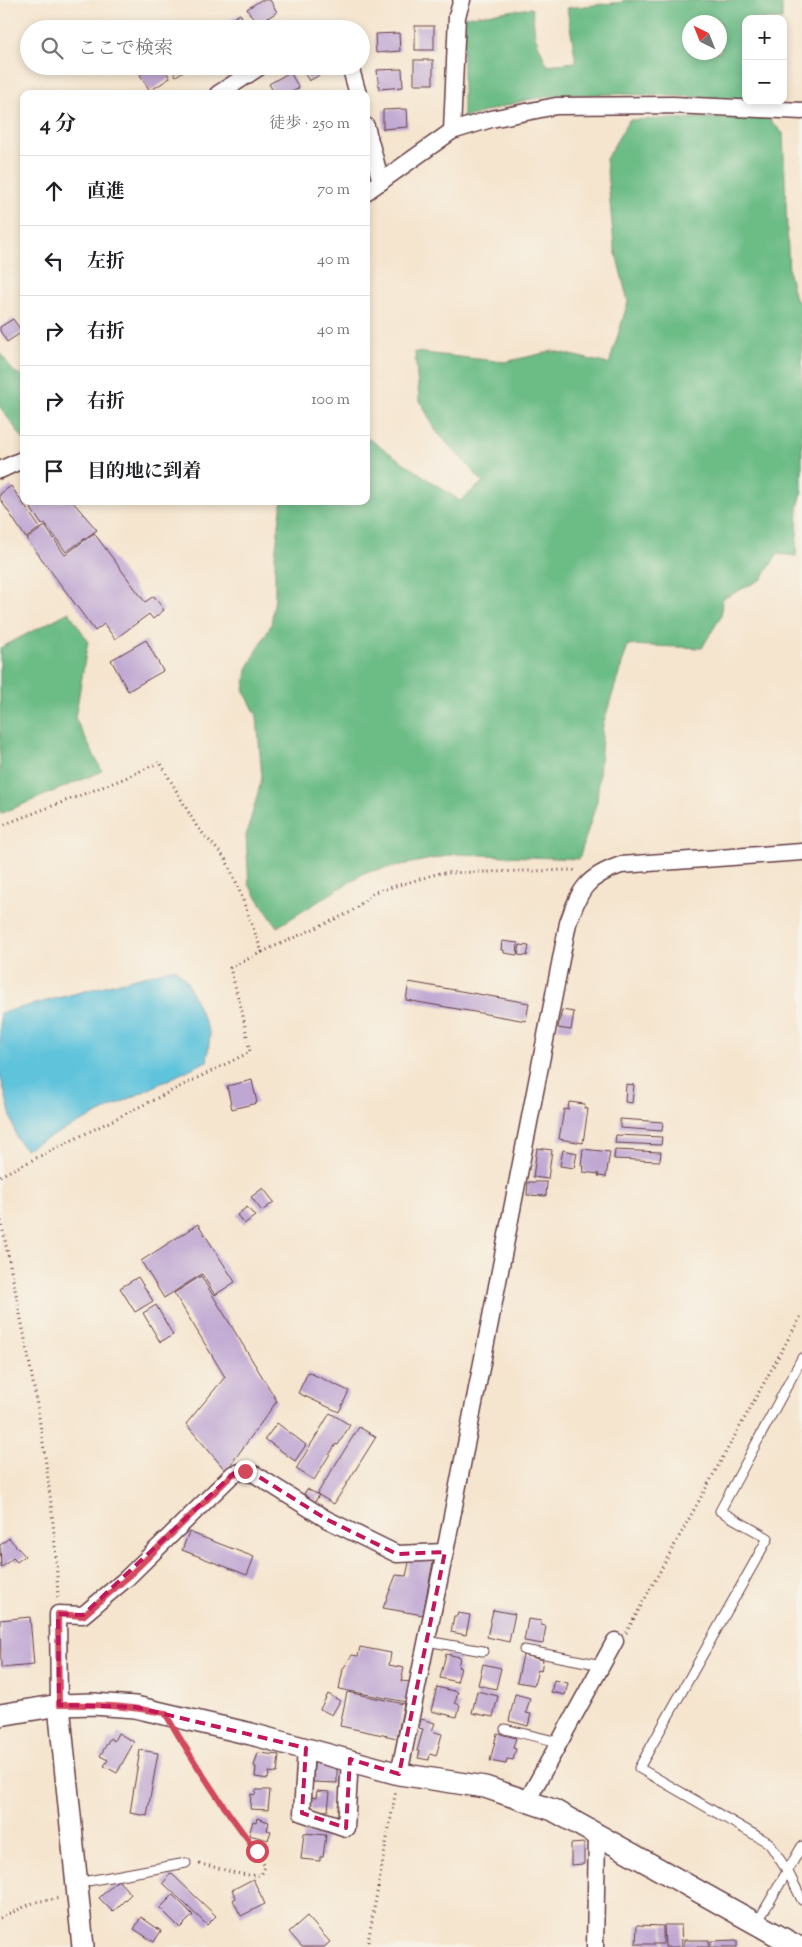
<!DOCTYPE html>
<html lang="ja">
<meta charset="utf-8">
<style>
body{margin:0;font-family:"Sorts Mill Goudy","Noto Serif JP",serif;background:#f6f6f6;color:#202124}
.controls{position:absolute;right:15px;top:15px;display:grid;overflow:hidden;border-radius:10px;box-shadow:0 2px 8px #0003}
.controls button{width:45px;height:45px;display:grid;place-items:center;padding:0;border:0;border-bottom:1px solid #e0e0e0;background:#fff;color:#202124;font:25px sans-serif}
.compass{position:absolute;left:682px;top:15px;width:45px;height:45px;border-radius:50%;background:#fff;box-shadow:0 2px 8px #0003;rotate:317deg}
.stop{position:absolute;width:15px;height:15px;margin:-11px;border:4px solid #d1495b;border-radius:50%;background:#fff}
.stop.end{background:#d1495b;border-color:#fff;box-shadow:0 1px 5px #0008}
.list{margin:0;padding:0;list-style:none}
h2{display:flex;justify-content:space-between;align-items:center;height:65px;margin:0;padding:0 20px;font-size:21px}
h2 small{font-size:16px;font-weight:400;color:#757577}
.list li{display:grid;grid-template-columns:32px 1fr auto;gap:15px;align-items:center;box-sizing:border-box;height:70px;padding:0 20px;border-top:1px solid #e0e0e0}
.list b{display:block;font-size:19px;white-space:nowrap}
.list em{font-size:16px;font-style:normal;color:#757577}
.icon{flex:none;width:28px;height:28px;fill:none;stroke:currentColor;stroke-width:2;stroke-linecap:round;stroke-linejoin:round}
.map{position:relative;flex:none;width:802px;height:1947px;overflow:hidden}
.search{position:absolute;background:#fff;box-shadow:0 2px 8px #0003;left:20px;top:20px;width:350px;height:55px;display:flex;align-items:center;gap:12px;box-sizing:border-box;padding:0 18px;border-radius:28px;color:#757577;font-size:19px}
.panel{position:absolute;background:#fff;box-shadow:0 2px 8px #0003;left:20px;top:90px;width:350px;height:415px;border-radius:10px}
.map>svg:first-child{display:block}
.forest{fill:#6cbc86;stroke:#5b6e58;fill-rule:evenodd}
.water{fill:#5ec3dc;stroke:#547184}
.building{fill:#c0a7d3}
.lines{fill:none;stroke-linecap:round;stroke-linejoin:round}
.service-casing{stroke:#643d44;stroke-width:11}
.minor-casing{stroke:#643d44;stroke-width:19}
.tertiary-casing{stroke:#643d44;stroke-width:24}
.path{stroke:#643d44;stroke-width:3;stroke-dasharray:1 4;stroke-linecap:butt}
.service{stroke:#fff;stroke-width:9}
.minor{stroke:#fff;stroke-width:16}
.tertiary{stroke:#fff;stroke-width:21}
.route{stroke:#d1495b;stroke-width:6}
.marked{fill:none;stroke:#c2185b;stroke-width:4;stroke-dasharray:10 6;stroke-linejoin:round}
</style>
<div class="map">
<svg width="802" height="1947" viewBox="0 0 802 1947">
<rect width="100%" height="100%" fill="#f7f3e8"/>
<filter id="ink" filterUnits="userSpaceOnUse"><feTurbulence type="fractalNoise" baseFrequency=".02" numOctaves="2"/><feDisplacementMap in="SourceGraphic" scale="10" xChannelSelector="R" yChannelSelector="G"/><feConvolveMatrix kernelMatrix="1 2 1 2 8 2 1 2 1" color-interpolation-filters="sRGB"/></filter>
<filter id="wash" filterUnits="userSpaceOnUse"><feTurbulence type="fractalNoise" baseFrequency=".0096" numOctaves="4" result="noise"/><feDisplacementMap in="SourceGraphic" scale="20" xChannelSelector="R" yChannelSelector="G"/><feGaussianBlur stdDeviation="1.12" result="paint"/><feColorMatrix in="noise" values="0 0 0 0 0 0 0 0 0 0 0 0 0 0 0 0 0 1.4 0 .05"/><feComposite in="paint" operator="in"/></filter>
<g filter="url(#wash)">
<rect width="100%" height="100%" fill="#f5e5cf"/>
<!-- forest -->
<g class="forest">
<path d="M 623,0 L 782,0 L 782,19 L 746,19 L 746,99 L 621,94 L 559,95 L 526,100 L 463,118 L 463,17 L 532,8 L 535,36 L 547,65 L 576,62 L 567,8 L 623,2 ZM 690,22 L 720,22 L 720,52 L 690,52 Z"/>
<polygon points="699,118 768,118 783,133 789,274 795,299 802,304 802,493 798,507 796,556 777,554 762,579 722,599 721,616 702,648 628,645 603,724 597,801 579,859 457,854 366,872 277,927 249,885 246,836 262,778 257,716 244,691 247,669 271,625 275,597 275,556 282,501 366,501 366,437 460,501 483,482 436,431 419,399 415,352 505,362 553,351 609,364 628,302 614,245 606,159 629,120"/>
<polygon points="0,353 14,372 24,376 24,440 0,407"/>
<polygon points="69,612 88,641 75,718 102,771 0,814 0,648"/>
</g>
<!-- water -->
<polygon class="water" points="175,968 186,980 210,1034 207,1061 25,1149 17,1139 0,1075 0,1013"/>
<g id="blocks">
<!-- building -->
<g class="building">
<polygon points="261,0 270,0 277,12 257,25 247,9"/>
<polygon points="240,14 249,29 221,29 219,27"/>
<rect x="415" y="26" width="19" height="24"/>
<polygon points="399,33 400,51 376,53 375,34"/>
<rect x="414" y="60" width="19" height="24"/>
<polygon points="154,66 163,66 170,78 150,91 140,75"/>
<polygon points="170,66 191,66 176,76"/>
<polygon points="300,66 328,66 330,69 309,81"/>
<polygon points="402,69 403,87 379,89 377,70"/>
<polygon points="290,72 299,88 289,94 275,94 269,84"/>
<polygon points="407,109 408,127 383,129 383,110"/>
<polygon points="13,319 22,332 7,342 0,331 0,327"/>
<polygon points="11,486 40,528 26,538 0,499 0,494"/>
<polygon points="40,501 72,501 97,530 66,552 45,523 42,525 31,509"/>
<polygon points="45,526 65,555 94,533 145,602 154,596 164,610 153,619 149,614 115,639 104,624 95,631 27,539"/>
<polygon points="146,640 163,671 128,691 111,660"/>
<polygon points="502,941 518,943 517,955 504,953 504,950 501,950"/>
<polygon points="520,945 529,946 527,956 518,955"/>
<polygon points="409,982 529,1003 526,1021 406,1000"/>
<polygon points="562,1010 574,1012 571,1030 558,1028"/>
<polygon points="252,1080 257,1103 232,1109 227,1086"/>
<polygon points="626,1084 634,1085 632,1103 625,1102"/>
<polygon points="569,1102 585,1104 584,1108 588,1109 583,1143 559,1139 564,1109 568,1110"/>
<polygon points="620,1119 663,1122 662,1131 620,1128"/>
<polygon points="616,1135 662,1137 661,1145 615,1143"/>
<polygon points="537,1148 552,1150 548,1179 533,1177"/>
<polygon points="583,1149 610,1152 606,1177 598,1176 599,1174 583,1172 584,1166 581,1166"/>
<polygon points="563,1150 577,1153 574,1168 560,1166"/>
<polygon points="615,1150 661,1152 660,1161 614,1159"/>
<polygon points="528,1182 547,1182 546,1196 527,1195"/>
<polygon points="263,1188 274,1202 262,1211 251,1197"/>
<polygon points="247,1207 255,1216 244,1224 237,1215"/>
<polygon points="198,1224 235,1282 215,1295 202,1274 164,1298 141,1261"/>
<polygon points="201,1276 277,1401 226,1471 186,1424 225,1377 174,1293"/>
<polygon points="138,1277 153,1301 135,1312 120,1288"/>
<polygon points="156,1305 173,1335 160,1342 143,1313"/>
<polygon points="308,1372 349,1391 339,1412 298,1393"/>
<polygon points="330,1413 350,1425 338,1445 336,1444 314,1480 296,1469"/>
<polygon points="277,1423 306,1445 295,1461 265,1439"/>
<polygon points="359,1427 376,1437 334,1504 317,1494"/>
<polygon points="307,1489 319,1495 313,1505 302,1498"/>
<polygon points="189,1532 254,1557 247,1575 182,1550"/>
<polygon points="9,1538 25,1556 17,1562 13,1558 1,1568 0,1545"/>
<polygon points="410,1558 433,1562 423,1615 383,1608 396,1575 406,1576"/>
<polygon points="493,1610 515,1614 509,1642 487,1637"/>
<polygon points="458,1613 470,1615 466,1635 451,1632 454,1616 457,1616"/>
<polygon points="30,1617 34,1665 1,1668 0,1620"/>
<polygon points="528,1619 542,1621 541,1625 546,1626 543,1644 524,1641"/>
<polygon points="360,1647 391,1653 389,1665 404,1668 401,1681 410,1682 406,1702 339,1689 343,1669 352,1655 358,1656"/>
<polygon points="446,1654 460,1657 458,1667 461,1668 457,1682 440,1678"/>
<polygon points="523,1655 543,1660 541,1671 538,1670 534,1685 517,1682"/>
<polygon points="483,1664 501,1668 496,1689 478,1685"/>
<polygon points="554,1680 568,1683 565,1695 551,1692"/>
<polygon points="437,1687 458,1692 455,1703 460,1705 457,1717 431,1711"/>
<polygon points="477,1691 498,1696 493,1717 472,1713"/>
<polygon points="347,1692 404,1704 397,1738 340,1726"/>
<polygon points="328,1694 340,1701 332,1715 320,1709"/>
<polygon points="515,1694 530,1698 526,1713 531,1714 528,1726 509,1721"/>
<polygon points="421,1719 435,1723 432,1731 442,1734 436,1756 430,1754 429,1760 418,1758 420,1751 417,1751 423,1729 419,1728"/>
<polygon points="118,1733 134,1742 117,1773 104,1766 108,1760 100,1756 110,1738 114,1741"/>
<polygon points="497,1733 516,1738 513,1748 516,1749 513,1760 507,1759 506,1764 490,1761"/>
<polygon points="140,1750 158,1753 147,1816 130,1813"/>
<polygon points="258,1753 279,1755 277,1773 269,1772 268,1779 255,1777 256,1767 254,1766"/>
<polygon points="314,1763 337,1768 337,1783 313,1782"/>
<polygon points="256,1790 270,1790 268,1810 250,1809 251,1794 255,1795"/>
<polygon points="317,1791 330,1792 328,1811 311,1810 312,1797 316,1798"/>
<polygon points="257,1818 269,1822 267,1830 271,1831 268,1840 249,1835 253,1821 256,1822"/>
<polygon points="304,1833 326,1835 323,1857 320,1857 320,1861 301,1859"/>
<polygon points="584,1843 584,1864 571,1865 571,1844"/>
<polygon points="171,1873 216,1916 207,1925 163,1883"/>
<polygon points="253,1879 265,1904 241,1916 233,1900 236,1898 232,1890"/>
<polygon points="118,1880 131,1894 113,1912 99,1898"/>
<polygon points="173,1895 193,1915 180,1928 160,1908"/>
<polygon points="307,1916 330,1942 324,1947 302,1947 289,1932"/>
<polygon points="141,1917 161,1931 154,1942 134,1929"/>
<polygon points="637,1925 663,1926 663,1944 636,1944"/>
<polygon points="664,1925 681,1925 682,1947 665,1947"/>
<rect x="684" y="1940" width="25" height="7"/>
<polygon points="737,1940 737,1947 711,1947 711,1941"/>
</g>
</g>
</g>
<g filter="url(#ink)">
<use href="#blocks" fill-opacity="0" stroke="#643d44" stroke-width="1"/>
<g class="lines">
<!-- service casing -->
<g class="service-casing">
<g id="service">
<polyline points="802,1358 720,1511 768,1538 639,1768 769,1843 788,1872 802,1900"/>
<polyline points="427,1641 483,1651"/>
<polyline points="524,1650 602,1665"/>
<polyline points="505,1729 559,1742"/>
<polyline points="77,1883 186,1863"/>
<polyline points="757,1923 802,1846"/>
</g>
</g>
<!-- minor casing -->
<g class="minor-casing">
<g id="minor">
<polyline points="350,66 358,94"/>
<polyline points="218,94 261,66"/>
<polyline points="366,126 381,182"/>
<polyline points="452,131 457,16 462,0"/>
<polyline points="366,192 452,131 491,119 556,106 673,105 802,111"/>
<polyline points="0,470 24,459"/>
<polyline points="59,1705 58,1614 83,1615 127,1578 233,1474 245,1471 256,1475 326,1519 397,1554 445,1552"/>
<polyline points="306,1748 302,1813 346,1828 350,1759"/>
<path d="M 399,1774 L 445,1552 L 568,923 C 580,889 586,877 621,865 L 802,852"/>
<polyline points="527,1801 615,1641"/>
<polyline points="595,1947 597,1835"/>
</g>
</g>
<!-- tertiary casing -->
<g class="tertiary-casing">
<g id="tertiary">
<polyline points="59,1705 83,1947"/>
<polyline points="0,1715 59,1705 93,1704 135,1707 251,1734 399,1774 485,1787 553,1810 798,1947"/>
</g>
</g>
<!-- path -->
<g class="path">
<polyline points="0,826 123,779 160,762 197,827 225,858 237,884 262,952 230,968 242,1011 250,1052 0,1176"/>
<polyline points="262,952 351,912 375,892 440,873 573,870 578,872"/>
<path d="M 0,1216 C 26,1343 54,1470 58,1600"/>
<polyline points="626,1633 802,1314"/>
<path d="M 177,1735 L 229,1815 L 257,1851 L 265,1867 L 261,1875 C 236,1877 220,1866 197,1864"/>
<polyline points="0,1918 35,1902 61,1898"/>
<polyline points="367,1947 396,1790"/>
</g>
<!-- service -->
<use href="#service" class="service"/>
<!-- minor -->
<use href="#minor" class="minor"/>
<!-- tertiary -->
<use href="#tertiary" class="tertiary"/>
</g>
</g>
<g class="lines" filter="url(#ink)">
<!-- route -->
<path class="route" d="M 245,1471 L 233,1474 L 127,1578 L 83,1616 L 58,1614 L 59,1705 C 95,1704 129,1706 165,1713 C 193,1761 222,1807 257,1851"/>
</g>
<!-- marked area -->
<path class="marked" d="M 245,1471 L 256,1475 L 326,1519 L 397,1554 L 445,1552 L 399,1774 L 350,1759 L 346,1828 L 302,1813 L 306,1748 L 135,1707 L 59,1705 L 58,1614 L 83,1615 L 233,1474 Z"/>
</svg>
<div class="controls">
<button>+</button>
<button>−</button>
</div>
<svg class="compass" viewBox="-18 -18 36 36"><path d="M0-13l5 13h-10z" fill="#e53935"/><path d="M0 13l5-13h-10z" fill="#757577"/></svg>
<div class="stop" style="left:257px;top:1851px"></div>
<div class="stop end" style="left:245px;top:1471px"></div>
<div class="search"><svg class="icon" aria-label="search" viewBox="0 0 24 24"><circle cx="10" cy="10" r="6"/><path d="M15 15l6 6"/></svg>ここで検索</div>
<section class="panel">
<h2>4 分<small>徒歩 · 250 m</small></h2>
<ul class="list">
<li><svg class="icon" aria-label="ahead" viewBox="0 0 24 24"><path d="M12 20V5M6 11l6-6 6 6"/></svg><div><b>直進</b></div><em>70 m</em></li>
<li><svg class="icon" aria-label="left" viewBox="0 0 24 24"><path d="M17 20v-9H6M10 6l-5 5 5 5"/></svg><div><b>左折</b></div><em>40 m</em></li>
<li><svg class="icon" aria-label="right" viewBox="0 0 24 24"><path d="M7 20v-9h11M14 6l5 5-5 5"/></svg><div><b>右折</b></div><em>40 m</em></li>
<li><svg class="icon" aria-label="right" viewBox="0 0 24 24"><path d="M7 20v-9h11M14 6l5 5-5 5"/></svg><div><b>右折</b></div><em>100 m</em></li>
<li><svg class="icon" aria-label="arrive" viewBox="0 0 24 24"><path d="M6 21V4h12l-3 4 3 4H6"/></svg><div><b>目的地に到着</b></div></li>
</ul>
</section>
</div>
